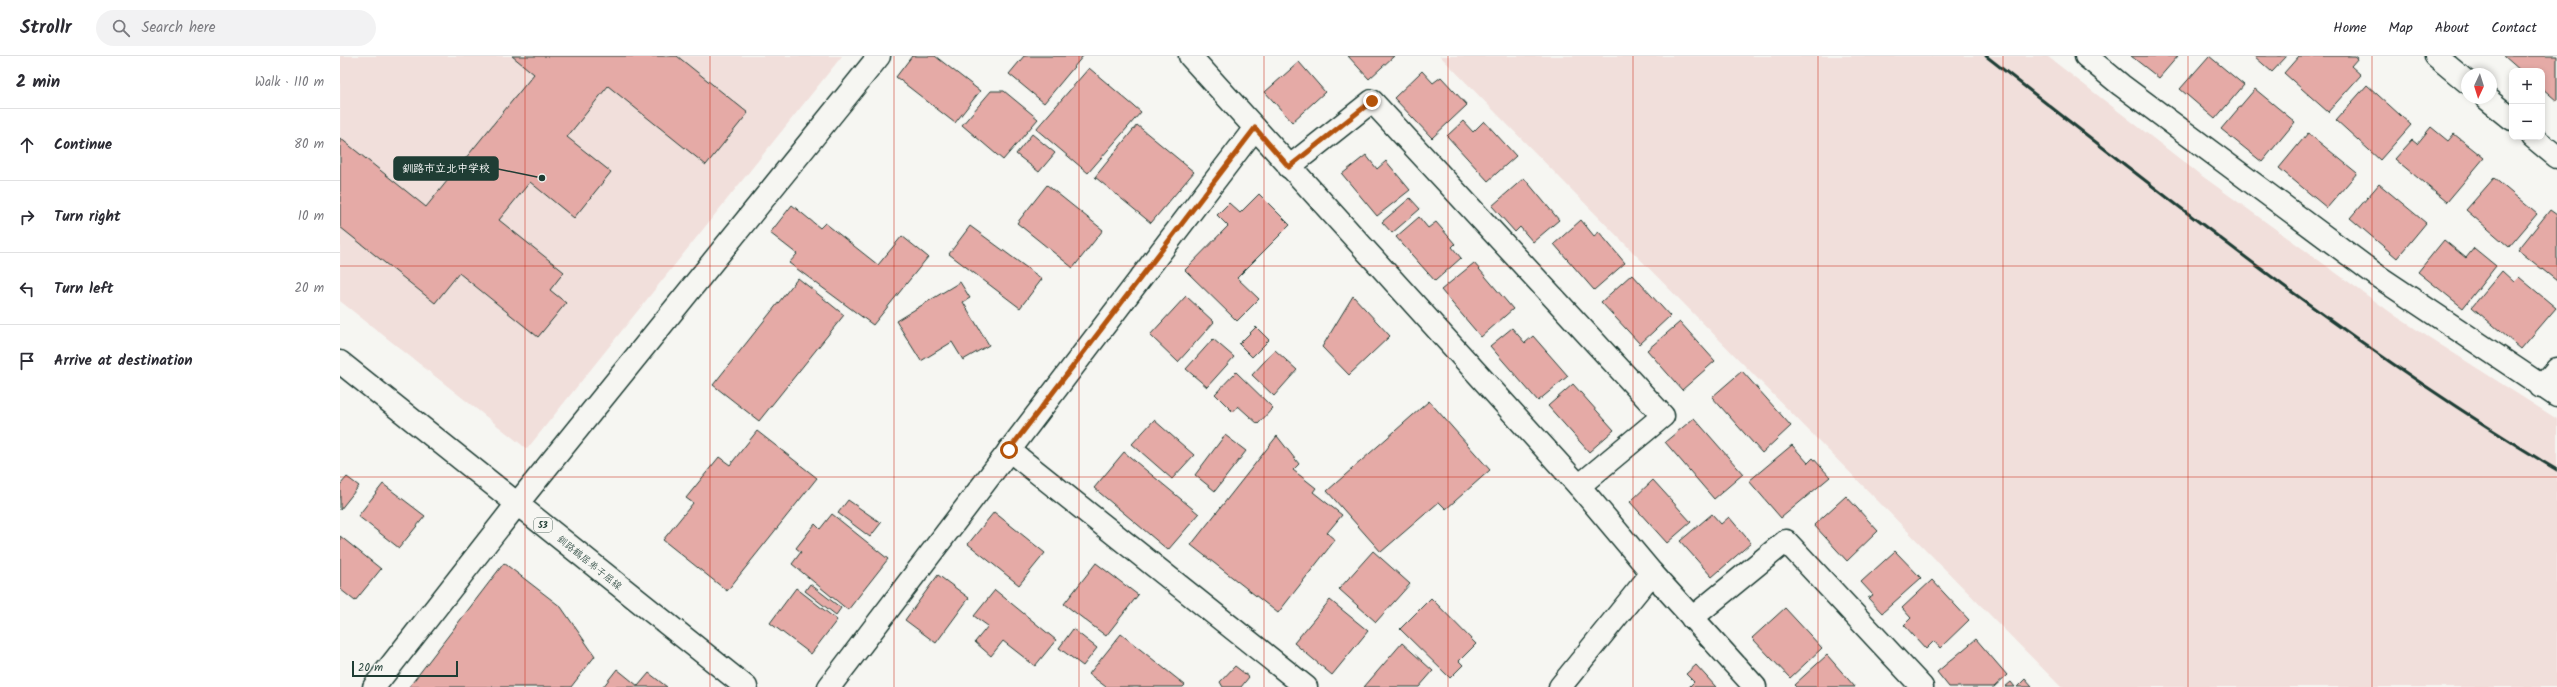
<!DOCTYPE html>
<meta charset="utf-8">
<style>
body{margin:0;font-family:Kalam,"Klee One",sans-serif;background:#f2f2f3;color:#2b2b33}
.controls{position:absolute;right:12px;top:12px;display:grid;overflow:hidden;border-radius:8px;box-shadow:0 2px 6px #0003}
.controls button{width:36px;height:36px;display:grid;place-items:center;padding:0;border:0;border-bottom:1px solid #e1e1e2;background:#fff;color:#2b2b33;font:20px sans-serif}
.compass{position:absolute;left:2121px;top:12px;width:36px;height:36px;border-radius:50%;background:#fff;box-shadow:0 2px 6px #0003;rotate:184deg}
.scale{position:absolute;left:12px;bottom:10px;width:106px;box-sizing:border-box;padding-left:4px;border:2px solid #1f3d34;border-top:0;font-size:11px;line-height:14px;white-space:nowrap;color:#1f3d34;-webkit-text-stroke:3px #f6f6f2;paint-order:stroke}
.stop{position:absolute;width:12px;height:12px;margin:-9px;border:3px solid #b45309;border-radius:50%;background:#fff}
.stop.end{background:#b45309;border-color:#fff;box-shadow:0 1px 4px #0008}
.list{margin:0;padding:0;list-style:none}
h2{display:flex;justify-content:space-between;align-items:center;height:52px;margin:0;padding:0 16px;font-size:17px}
h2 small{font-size:13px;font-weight:400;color:#7c7c81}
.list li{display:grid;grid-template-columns:26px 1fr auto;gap:12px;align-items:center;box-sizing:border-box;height:72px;padding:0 16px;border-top:1px solid #e1e1e2}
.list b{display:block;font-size:15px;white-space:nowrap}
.list em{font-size:13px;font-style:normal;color:#7c7c81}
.icon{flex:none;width:22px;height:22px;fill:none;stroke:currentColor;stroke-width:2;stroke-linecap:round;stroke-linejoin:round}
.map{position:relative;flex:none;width:2217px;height:631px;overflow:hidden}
header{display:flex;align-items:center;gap:24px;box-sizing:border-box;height:56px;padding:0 20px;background:#fff;border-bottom:1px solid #e1e1e2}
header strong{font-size:19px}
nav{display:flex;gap:22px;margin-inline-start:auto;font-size:14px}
.search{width:280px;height:36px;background:#f2f2f3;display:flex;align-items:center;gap:10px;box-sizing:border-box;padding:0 14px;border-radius:22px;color:#7c7c81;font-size:15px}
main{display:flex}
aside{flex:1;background:#fff}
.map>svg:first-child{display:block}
.built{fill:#f1dfdb}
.building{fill:#e5aaa6;stroke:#1f3d34}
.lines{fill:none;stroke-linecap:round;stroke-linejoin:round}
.minor-casing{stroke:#1f3d34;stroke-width:25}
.primary-casing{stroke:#1f3d34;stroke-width:25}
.minor{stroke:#f6f6f2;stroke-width:22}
.primary{stroke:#f6f6f2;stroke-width:22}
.rail{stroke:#1f3d34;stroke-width:3}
.route{stroke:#b45309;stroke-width:5}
.grid{fill:none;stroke:#c8321e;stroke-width:1;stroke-opacity:0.55}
.labels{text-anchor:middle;stroke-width:3;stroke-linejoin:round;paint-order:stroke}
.shield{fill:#f6f6f2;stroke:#60746d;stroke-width:1}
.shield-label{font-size:9px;font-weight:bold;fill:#1f3d34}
.street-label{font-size:10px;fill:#1f3d34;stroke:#f6f6f2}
.leader{fill:none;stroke:#1f3d34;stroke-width:1.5}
.callout-dot{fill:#1f3d34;stroke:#f6f6f2;stroke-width:1.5}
.callout{fill:#1f3d34;stroke:#1f3d34;stroke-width:1.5}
.callout-label{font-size:11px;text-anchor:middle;font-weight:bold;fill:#fff}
</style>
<header>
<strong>Strollr</strong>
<div class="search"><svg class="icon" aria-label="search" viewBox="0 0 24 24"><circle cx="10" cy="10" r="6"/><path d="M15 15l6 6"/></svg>Search here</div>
<nav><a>Home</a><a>Map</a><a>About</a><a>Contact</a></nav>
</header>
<main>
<aside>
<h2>2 min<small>Walk · 110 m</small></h2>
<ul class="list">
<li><svg class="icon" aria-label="ahead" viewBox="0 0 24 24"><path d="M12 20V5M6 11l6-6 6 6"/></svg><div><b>Continue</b></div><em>80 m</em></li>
<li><svg class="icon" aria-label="right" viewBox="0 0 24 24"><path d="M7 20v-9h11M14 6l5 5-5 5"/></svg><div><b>Turn right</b></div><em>10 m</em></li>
<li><svg class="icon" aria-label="left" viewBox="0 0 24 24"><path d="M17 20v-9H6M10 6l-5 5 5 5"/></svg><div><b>Turn left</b></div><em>20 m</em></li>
<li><svg class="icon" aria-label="arrive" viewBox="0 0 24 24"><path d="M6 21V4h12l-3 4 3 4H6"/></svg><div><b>Arrive at destination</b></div></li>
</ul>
</aside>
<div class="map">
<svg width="2217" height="631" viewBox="0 0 2217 631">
<rect width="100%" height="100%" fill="#f6f6f2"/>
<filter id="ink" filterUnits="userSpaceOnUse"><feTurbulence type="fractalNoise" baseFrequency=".025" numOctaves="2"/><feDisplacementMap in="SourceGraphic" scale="8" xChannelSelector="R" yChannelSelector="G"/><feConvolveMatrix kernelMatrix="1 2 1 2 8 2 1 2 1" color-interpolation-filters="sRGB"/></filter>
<g filter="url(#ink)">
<!-- built -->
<g class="built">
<polygon points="0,0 502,0 187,393 0,245"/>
<polygon points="1100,0 1707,0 1858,117 2057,261 2217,363 2217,631 1721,631"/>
</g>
<!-- building -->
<g class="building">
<polygon points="172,0 337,0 408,57 366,109 268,30 227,81 271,116 234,162 190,126 159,164 224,216 210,234 226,247 198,281 119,217 95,247 0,171 0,82 86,151 194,18"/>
<polygon points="572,0 595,0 640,35 615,67 556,21"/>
<polygon points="684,0 743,0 704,47 669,18"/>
<polygon points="1008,0 1054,0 1029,23"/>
<polygon points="1791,0 1838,0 1819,22"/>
<polygon points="1869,0 1904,29 1875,63 1840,33"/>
<polygon points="1914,0 1947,0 1932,16"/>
<polygon points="1959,0 2015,0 2018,2 2011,10 2021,19 1988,56 1944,17"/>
<polygon points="2164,0 2217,0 2217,45 2202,32 2202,15 2181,15"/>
<polygon points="959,6 985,36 952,66 925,36"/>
<polygon points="749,12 801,56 748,117 696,73"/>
<polygon points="1082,15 1093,27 1101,21 1127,49 1092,82 1054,42"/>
<polygon points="2027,29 2071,69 2040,104 1996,64"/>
<polygon points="1915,33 1955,66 1922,106 1881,73"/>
<polygon points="651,35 664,35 698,63 663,104 622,69"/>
<polygon points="1123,65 1133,76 1144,65 1176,100 1148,125 1107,80"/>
<polygon points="797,69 854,116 811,167 755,121"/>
<polygon points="2091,71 2108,85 2114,78 2144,102 2107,146 2055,103 2072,84 2077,88"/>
<polygon points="1968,77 2017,117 1987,152 1939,112"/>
<polygon points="692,78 715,97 699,116 676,98"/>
<polygon points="1026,99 1037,113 1046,105 1070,134 1037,160 1002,118"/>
<polygon points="1184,122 1219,164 1193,186 1180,171 1175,176 1152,150"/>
<polygon points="2154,122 2197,158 2169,191 2126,154"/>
<polygon points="2039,128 2086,167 2057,202 2010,162"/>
<polygon points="707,129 763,174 733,212 677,167"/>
<polygon points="919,138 950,169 897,222 919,243 897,265 845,214 888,170 877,159 889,147 900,157"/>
<polygon points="1070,142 1080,153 1052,177 1042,166"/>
<polygon points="452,149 480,172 485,167 538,209 562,180 588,201 533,269 449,207 457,198 430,177"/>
<polygon points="2210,154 2217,159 2217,225 2178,194"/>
<polygon points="1079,161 1088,172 1096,166 1115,188 1112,191 1121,202 1095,225 1056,181"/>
<polygon points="1241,164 1254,180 1259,176 1285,207 1254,234 1214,188"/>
<polygon points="630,170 702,223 680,252 609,198"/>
<polygon points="2104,184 2126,202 2134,192 2156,210 2123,252 2078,216"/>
<polygon points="1134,207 1173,253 1141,281 1101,234"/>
<polygon points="2162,215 2174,226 2179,221 2216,252 2181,293 2132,251"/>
<polygon points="1292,218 1330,260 1300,288 1261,246"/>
<polygon points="458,222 504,259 419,365 373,329"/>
<polygon points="620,226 630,242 623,246 649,289 623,304 612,286 581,305 556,265"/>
<polygon points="846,240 874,266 838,306 810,279"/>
<polygon points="1013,240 1050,280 1009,319 982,291"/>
<polygon points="1340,266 1375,305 1342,334 1307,294"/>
<polygon points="916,271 929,284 912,301 899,288"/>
<polygon points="1172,272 1185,287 1193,280 1228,320 1198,345 1150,290"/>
<polygon points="873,283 894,301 867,331 846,313"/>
<polygon points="935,294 957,314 934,340 912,319"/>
<polygon points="1402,315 1451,370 1422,397 1372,341"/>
<polygon points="896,316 933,352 918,368 898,350 893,356 875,338"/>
<polygon points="1233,328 1274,374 1249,396 1208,350"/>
<polygon points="1089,345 1150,414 1106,453 1099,446 1041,496 987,435"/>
<polygon points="1354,362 1403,418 1374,443 1325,386"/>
<polygon points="814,364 854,399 832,423 792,388"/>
<polygon points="417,375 477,422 387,535 323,484 353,447 346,442 379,401 390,409"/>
<polygon points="885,379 906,395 875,435 855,419"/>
<polygon points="937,380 959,408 953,414 976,432 973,436 1002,459 987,477 995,484 938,557 851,489"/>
<polygon points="1452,389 1468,407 1473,402 1490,421 1441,462 1409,425"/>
<polygon points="784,396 859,458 828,494 754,432"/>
<polygon points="7,421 19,430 0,454 0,429"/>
<polygon points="1313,424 1351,466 1327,487 1290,446"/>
<polygon points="43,428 85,460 59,492 18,460"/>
<polygon points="1506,440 1538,475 1507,505 1474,469"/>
<polygon points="508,444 541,467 530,481 498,457"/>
<polygon points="654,456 705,497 679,529 628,488"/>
<polygon points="492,458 548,503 508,554 452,508 461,496 456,492 475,468 480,473"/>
<polygon points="1372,458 1381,468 1389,461 1411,487 1372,521 1340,485"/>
<polygon points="0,480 41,513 15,545 0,533"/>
<polygon points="1033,495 1070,528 1036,566 999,533"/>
<polygon points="1555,495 1581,522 1542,557 1528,542 1533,539 1521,526"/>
<polygon points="164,507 221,551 255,600 231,631 69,631"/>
<polygon points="756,507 798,539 766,580 724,548"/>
<polygon points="598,519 629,542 596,587 565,564"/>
<polygon points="1592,524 1629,564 1600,592 1594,585 1586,593 1564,569 1571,562 1562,552"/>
<polygon points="470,528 501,552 496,559 465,535"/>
<polygon points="456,532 497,564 471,598 430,567"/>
<polygon points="655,534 716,584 695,610 663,585 651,600 635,586 648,570 634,560"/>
<polygon points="1091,542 1136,588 1119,605 1123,609 1110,622 1060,573"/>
<polygon points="990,544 1028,575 992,619 954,587"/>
<polygon points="1445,552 1482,592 1450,622 1412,582"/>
<polygon points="733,573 757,592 743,610 719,592"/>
<polygon points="781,578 845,629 843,631 766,631 749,618"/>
<polygon points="1636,583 1667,619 1654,631 1609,631 1597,616"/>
<polygon points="1062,587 1093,615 1079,631 1024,631"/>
<polygon points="1487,599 1515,631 1456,631 1454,629"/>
<polygon points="1356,609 1376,631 1349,631 1354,626 1346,618"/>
<polygon points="895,610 909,621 901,631 883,631 880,626"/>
<polygon points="277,613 298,630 309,617 327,631 263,631"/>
<polygon points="1685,623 1692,631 1677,631"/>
<polygon points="1671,626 1675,631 1665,631"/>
</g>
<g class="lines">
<!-- minor casing -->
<g class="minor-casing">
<g id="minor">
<polyline points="850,0 1239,430 1312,517 1415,631"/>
<polyline points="1746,0 1781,29 2039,221 2217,340"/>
<polyline points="2096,0 2127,26"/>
<polyline points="2146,42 2172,63"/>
<polyline points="2193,81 2217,101"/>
<polyline points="949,111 1032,45 1323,360 1239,430"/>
<polyline points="2201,331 2217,313"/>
<polyline points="669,394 966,631"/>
<polyline points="1352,562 1446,485 1582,631"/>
<polyline points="34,631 177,448 539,0"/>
<polyline points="489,631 915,72"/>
<polyline points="1220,631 1312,517"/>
</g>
</g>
<!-- primary casing -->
<g class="primary-casing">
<polyline id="primary" points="0,306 406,631"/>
</g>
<!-- minor -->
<use href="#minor" class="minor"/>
<!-- primary -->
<use href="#primary" class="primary"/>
<!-- rail -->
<path class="rail" d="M 1646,0 C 1831,145 2015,293 2217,414"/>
</g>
</g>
<g class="lines" filter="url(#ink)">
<!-- route -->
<polyline class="route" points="669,394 915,72 949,111 1032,45"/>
</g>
<!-- grid -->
<path class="grid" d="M 185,0 L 185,631M 370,0 L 370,631M 554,0 L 554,631M 739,0 L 739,631M 924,0 L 924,631M 1108,0 L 1108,631M 1293,0 L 1293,631M 1478,0 L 1478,631M 1663,0 L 1663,631M 1848,0 L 1848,631M 2032,0 L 2032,631M 0,210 L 2217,210M 0,421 L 2217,421"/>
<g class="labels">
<!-- shield labels -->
<rect class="shield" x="194" y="462" width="18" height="14" rx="3"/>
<g class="shield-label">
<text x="203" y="472">53</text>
</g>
<!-- street labels -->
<g class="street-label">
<text transform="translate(250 506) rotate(39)" y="4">釧路鶴居弟子屈線</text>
</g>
</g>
<!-- callouts -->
<path class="leader" d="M202 122L158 113"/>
<circle class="callout-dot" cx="202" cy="122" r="4"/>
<rect class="callout" x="54" y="101" width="104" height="23" rx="4"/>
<g class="callout-label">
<text x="106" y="116">釧路市立北中学校</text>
</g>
</svg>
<div class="controls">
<button>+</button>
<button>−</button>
</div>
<svg class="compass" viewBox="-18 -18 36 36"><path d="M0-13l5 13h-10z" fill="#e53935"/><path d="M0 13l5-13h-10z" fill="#7c7c81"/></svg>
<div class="scale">20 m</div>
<div class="stop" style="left:669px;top:394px"></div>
<div class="stop end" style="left:1032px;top:45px"></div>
</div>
</main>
